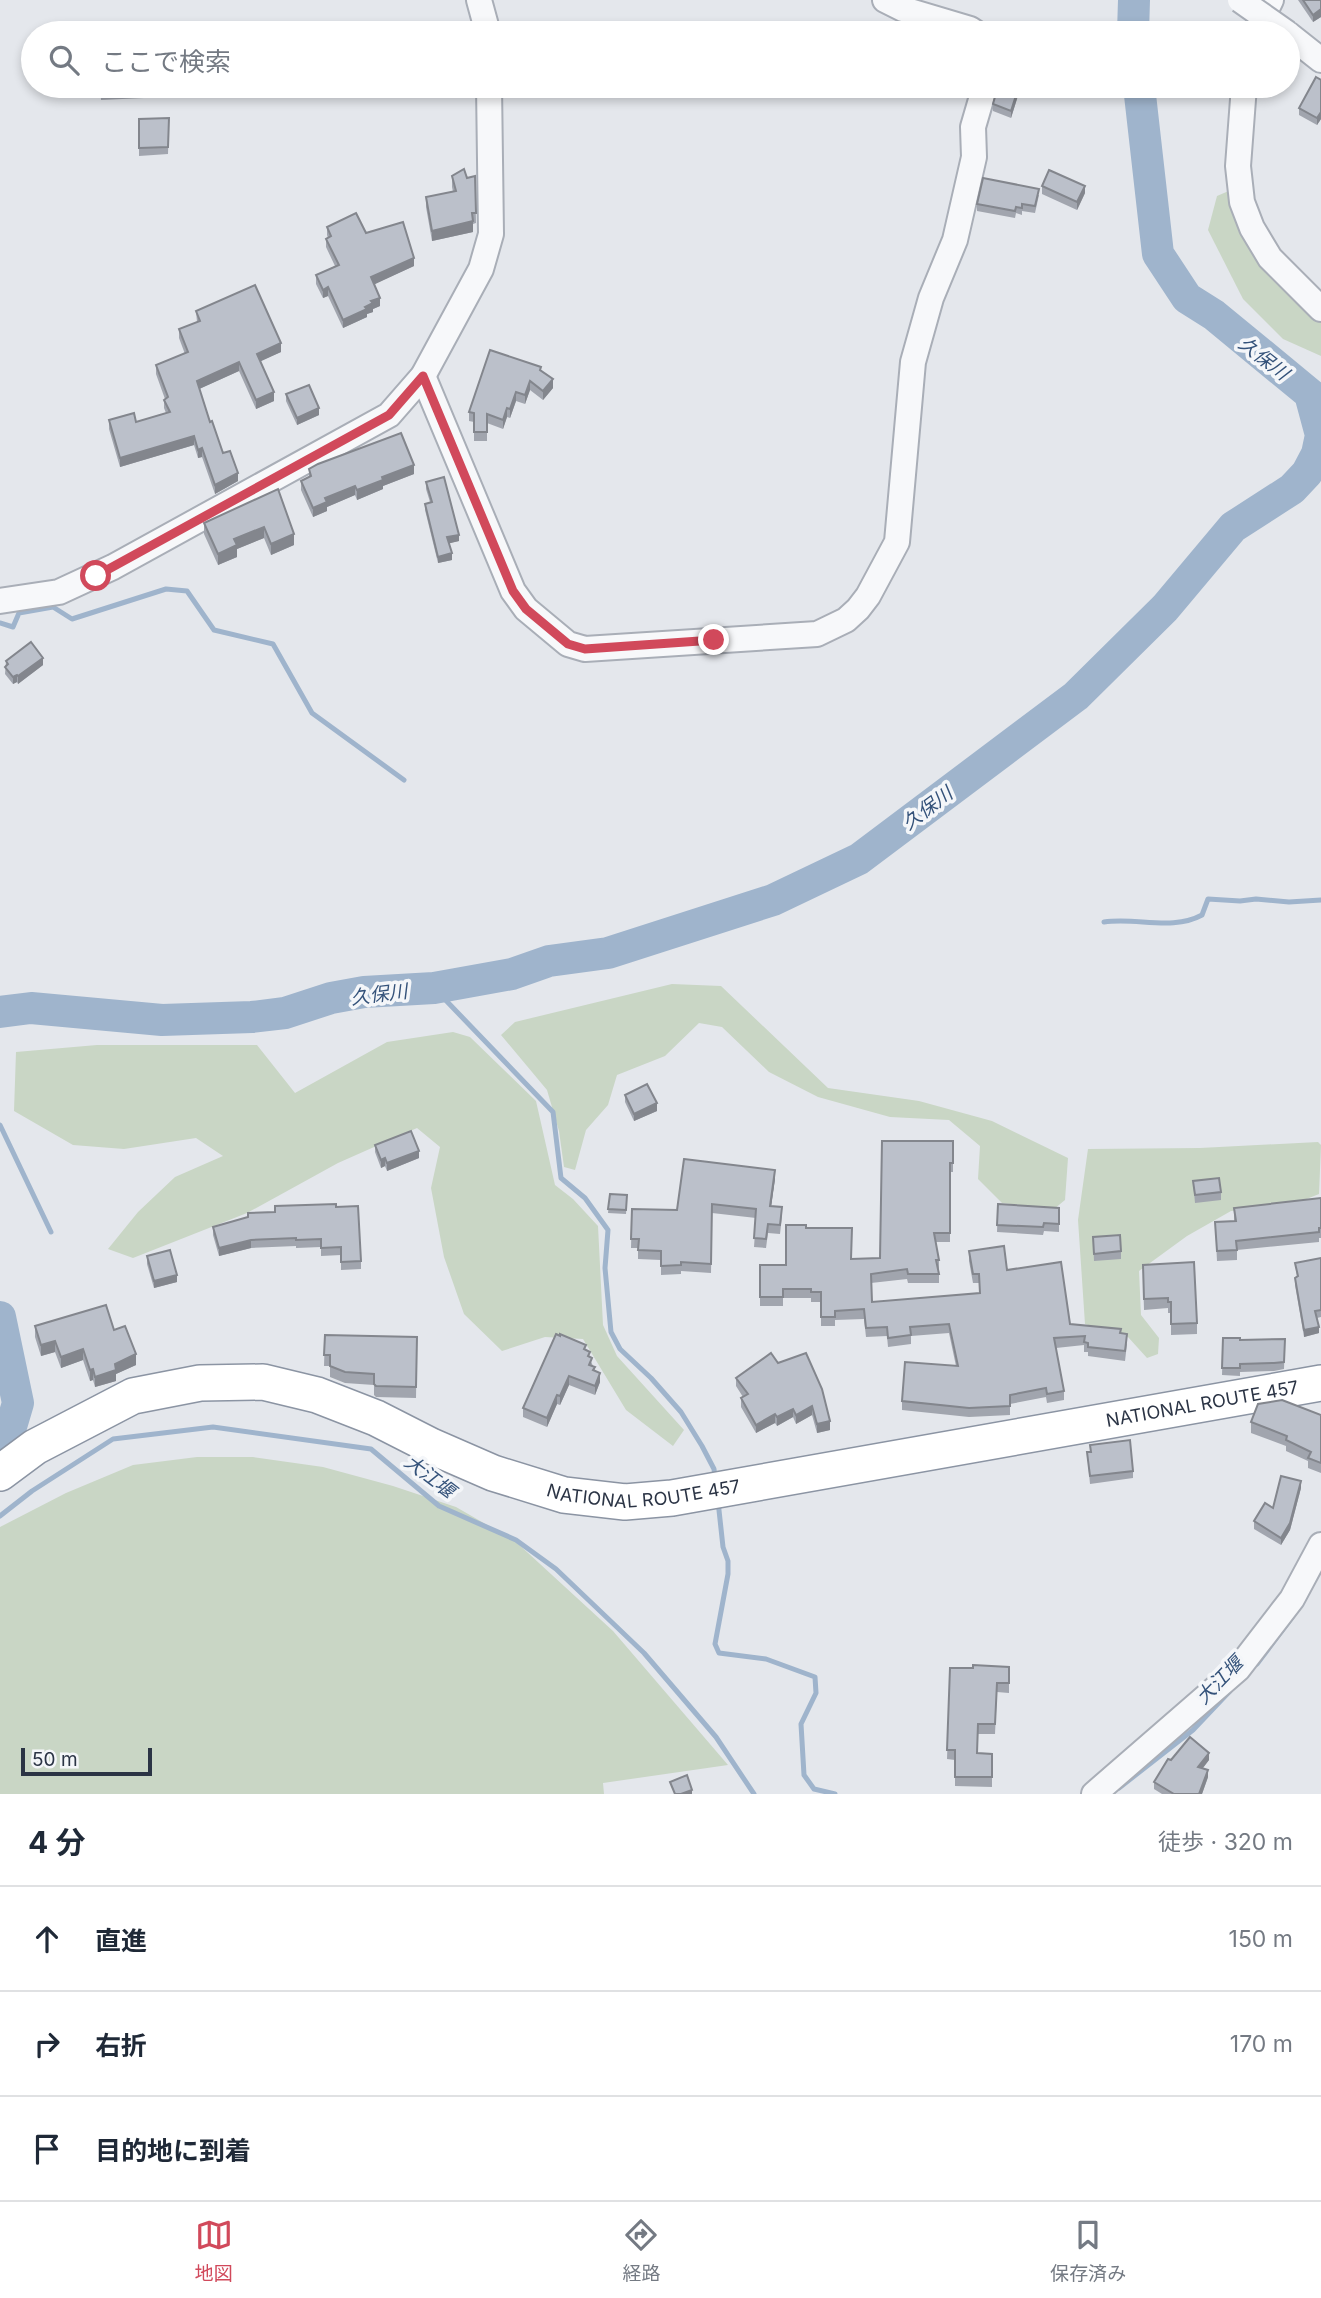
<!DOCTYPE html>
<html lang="ja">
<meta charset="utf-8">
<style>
body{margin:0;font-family:Inter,"Noto Sans JP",sans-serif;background:#f2f2f3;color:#1f2937}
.scale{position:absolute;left:21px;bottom:18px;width:131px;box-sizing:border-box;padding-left:7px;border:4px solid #2b3445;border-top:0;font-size:19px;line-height:24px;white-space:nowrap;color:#2b3445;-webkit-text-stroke:5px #f4f6f9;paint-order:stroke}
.stop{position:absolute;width:21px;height:21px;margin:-16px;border:5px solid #d1495b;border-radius:50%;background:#fff}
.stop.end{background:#d1495b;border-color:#fff;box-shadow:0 2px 7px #0008}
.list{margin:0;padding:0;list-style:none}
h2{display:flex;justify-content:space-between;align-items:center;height:91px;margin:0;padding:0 28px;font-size:30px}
h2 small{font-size:23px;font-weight:400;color:#747a83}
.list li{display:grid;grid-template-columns:46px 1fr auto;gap:21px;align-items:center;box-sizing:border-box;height:105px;padding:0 28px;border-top:2px solid #e0e1e3}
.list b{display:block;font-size:26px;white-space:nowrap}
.list em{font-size:23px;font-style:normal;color:#747a83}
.icon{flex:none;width:38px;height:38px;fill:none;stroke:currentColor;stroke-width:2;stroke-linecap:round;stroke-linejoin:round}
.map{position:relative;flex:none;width:1321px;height:1794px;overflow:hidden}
.search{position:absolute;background:#fff;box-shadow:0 4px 10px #0003;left:21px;right:21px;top:21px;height:77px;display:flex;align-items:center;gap:18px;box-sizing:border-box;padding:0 24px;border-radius:38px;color:#747a83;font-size:26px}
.sheet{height:406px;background:#fff}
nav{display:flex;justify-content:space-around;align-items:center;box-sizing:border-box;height:98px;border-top:2px solid #e0e1e3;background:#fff;font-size:19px;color:#747a83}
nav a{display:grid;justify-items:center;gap:4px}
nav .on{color:#d1495b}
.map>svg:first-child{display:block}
.green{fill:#c9d6c5}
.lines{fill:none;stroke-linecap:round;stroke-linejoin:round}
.stream{stroke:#9fb4cc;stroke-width:5}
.river{stroke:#9fb4cc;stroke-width:32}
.minor-casing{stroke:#a9aeb7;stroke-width:28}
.highway-casing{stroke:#8b94a3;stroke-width:38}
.minor{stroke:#f7f8fa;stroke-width:24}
.highway{stroke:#fff;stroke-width:35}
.minor-bridge-casing{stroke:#a9aeb7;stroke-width:28;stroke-linecap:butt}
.minor-bridge{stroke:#f7f8fa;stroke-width:24}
.wall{fill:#a1a5ae}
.shaded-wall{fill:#83868d}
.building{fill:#bbc0ca;stroke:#83868d;stroke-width:2}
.route{stroke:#d1495b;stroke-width:9}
.labels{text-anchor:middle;stroke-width:7;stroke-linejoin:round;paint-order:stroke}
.street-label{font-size:18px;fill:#2b3445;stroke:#f4f6f9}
.water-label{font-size:19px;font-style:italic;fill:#34527a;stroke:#f4f6f9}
</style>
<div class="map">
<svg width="1321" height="1794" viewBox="0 0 1321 1794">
<rect width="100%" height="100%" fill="#e4e7ec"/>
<!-- green -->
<g class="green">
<polygon points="1231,190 1321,321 1321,356 1283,339 1243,299 1208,230 1217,196"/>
<polygon points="672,984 721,986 828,1088 919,1101 992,1121 1068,1158 1065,1200 1054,1209 1002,1203 978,1179 980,1146 949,1120 890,1117 818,1097 769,1072 722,1027 699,1023 665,1056 617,1075 608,1105 586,1130 575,1170 564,1167 559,1131 547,1090 501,1035 515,1022"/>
<polygon points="453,1032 470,1037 536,1101 555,1185 573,1199 598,1226 603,1325 617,1356 684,1430 673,1446 626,1410 583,1339 545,1337 502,1351 464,1314 444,1257 431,1188 440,1147 417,1128 338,1163 247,1213 133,1258 108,1249 138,1212 175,1177 223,1156 196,1138 124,1149 73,1145 14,1111 16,1052 97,1045 257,1045 295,1093 387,1042"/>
<polygon points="1318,1142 1321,1145 1319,1194 1289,1206 1231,1211 1187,1236 1139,1271 1141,1315 1159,1338 1158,1354 1147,1358 1128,1337 1085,1324 1078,1220 1088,1149 1200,1148"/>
<polygon points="197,1457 253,1457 323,1467 393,1486 456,1507 515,1541 613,1631 728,1765 603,1783 604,1794 0,1794 0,1527 66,1493 133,1465"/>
</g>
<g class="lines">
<!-- stream -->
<g class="stream">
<polyline points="0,623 13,627 19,613 53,607 72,619 166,589 187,591 214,630 273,644 312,713 404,780"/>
<path d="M 1104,922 C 1136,917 1173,931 1202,915 L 1208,899 L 1240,901 L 1256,899 L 1289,902 L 1321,900"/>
<polyline points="434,988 553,1112 561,1178 585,1198 608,1230 605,1268 611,1332 620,1349 651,1378 681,1412 702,1446 714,1469 715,1477"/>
<polyline points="0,1125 51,1232"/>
<polyline points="718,1501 723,1547 728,1561 728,1574 715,1644 719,1653 766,1659 815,1677 816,1693 801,1724 804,1775 814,1789 835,1794"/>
<polyline points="0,1516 32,1491 113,1439 213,1427 371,1449 439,1506 516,1540 556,1569 644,1653 716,1737 754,1794"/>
<polyline points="1257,1664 1293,1616"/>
<polyline points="1119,1788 1193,1730 1230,1691"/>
</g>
<!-- river -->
<g class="river">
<polyline points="1133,33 1134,0"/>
<polyline points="0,1012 31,1008 162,1020 252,1017 285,1013 331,998 364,992 434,988 512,974 549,961 608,953 773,900 859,859 1076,696 1165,608 1233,527 1292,489 1307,473 1317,454 1321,435 1310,394 1214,315 1187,298 1158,254 1139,86"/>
<polyline points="0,1317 18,1403 10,1430 0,1437"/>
</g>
<!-- minor casing -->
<g class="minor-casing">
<g id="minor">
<polyline points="479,0 488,33"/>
<polyline points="885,0 903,9 970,29 976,33"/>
<polyline points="1255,33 1271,0"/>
<polyline points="1288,34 1321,60"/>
<polyline points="1244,86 1238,166 1242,202 1252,228 1270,258 1321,309"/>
<polyline points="423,376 513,591 526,609 568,644 585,649 817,634 846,620 858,609 868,596 897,542 913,362 931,298 955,240 974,157 973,127 985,86"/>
<polyline points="0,601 59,592 113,567 389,415 423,376 481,269 491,234 489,86"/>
<polyline points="1094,1794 1238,1669 1292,1599 1321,1545"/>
</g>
</g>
<!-- highway casing -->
<g class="highway-casing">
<g id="highway">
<path id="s1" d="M 0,1473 L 35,1447 L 133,1396 L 200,1383 L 263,1382 L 317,1395 L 376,1418 L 431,1446 L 493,1473 L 564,1495 L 625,1502 L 672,1498 L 1321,1383"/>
</g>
</g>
<!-- minor -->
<use href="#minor" class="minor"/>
<!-- highway -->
<use href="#highway" class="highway"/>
<!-- minor-bridge casing -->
<g class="minor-bridge-casing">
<polyline id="minor-bridge" points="1240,0 1287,33"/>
</g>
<!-- minor-bridge -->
<use href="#minor-bridge" class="minor-bridge"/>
</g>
<!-- wall -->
<g class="wall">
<polygon points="1298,0 1321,0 1321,17 1313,22"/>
<polygon points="1321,80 1321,119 1317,125 1299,115 1299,108"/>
<polygon points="100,86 154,86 154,87 144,87 144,98 101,100"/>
<polygon points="364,86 420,86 367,97"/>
<polygon points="998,86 1021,86 1011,118 993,111 993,104"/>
<polygon points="169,118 168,154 139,156 139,119"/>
<polygon points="452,176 467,178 475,176 476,223 473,224 473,232 432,241 426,207 426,197 453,192 452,187"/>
<polygon points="1042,186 1085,193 1077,210 1042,194"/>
<polygon points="1039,195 1035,213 1022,211 1022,215 1016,213 1015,218 977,211 977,204"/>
<polygon points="327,227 366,233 414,266 374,284 380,306 373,309 373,312 367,314 367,317 343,328 328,296 323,298 316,284 316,275 335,266 326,247 326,239 328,238 327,235"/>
<polygon points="196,311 281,352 260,361 274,401 256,409 239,371 199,389 210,422 223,453 238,481 215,494 202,457 198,458 194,445 120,467 109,429 109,420 136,422 166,413 164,408 164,400 165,399 156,374 156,365 185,354 179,338 179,329 197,322"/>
<polygon points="541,371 553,388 543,400 530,390 525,404 516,401 510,418 507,417 503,429 487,423 487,441 474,441 474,422 469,421 469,412"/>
<polygon points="286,394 319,415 297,425 286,401"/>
<polygon points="309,469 414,474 383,486 383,489 357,500 355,495 327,507 327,511 313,517 301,490 301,481 309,478"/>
<polygon points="426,482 459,541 449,543 452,560 438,563 425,510 425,504 430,502 426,489"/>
<polygon points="278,489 294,545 271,555 264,538 237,549 237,557 218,565 204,534 204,523"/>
<polygon points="6,661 43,665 18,684 17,682 13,684 5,674"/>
<polygon points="625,1095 657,1111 634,1121 625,1102"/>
<polygon points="953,1141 953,1172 950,1172 950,1242 935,1242 939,1260 939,1283 908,1283 907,1279 871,1283 872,1302 980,1293 979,1283 973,1283 969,1261 969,1251 1007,1270 1070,1324 1121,1334 1127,1344 1125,1361 1088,1356 1088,1352 1084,1352 1084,1345 1056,1348 1064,1391 1064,1400 1047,1403 1046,1397 1010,1404 1010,1415 969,1417 902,1410 902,1401 956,1366 949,1333 911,1336 911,1344 888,1347 887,1336 866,1337 864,1319 835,1320 835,1326 821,1326 821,1302 811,1302 811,1298 783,1298 783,1306 760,1306 760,1265 786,1265 806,1228 851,1259 880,1258"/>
<polygon points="375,1145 419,1158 387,1171 385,1166 381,1168 375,1152"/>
<polygon points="775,1179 771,1206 782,1216 780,1234 768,1233 766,1248 754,1247 756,1218 712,1213 711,1273 681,1271 681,1274 661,1275 661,1260 638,1259 638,1248 631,1248 632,1209 677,1210"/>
<polygon points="1193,1181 1221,1192 1221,1200 1195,1203"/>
<polygon points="610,1194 627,1195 626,1214 608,1213"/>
<polygon points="1321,1198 1321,1238 1319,1238 1319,1242 1237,1250 1237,1260 1217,1261 1215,1222 1234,1221 1234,1208"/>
<polygon points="998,1204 1059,1208 1059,1232 1044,1231 1043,1235 997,1232"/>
<polygon points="336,1207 361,1261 361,1269 341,1270 341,1255 321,1256 321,1247 296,1248 296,1246 251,1248 219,1256 213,1235 213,1227 275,1212"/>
<polygon points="1093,1237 1121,1251 1121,1259 1094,1261"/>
<polygon points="147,1256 177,1282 154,1288 147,1264"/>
<polygon points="1321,1258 1321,1317 1317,1318 1319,1333 1304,1337 1295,1285 1295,1278 1297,1277 1295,1263"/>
<polygon points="1143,1275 1197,1323 1197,1334 1171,1335 1171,1313 1168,1313 1168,1308 1144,1310"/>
<polygon points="35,1326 114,1330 136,1365 116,1374 116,1381 95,1387 93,1380 90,1381 83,1360 61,1368 55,1352 41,1356 35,1337"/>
<polygon points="325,1335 417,1337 416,1398 376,1397 374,1395 374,1385 345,1383 330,1377 330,1366 324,1366"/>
<polygon points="1223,1338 1240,1340 1285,1339 1284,1369 1274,1371 1240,1372 1240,1376 1222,1375"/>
<polygon points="586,1350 600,1382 595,1395 569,1385 560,1405 557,1404 547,1427 523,1417 523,1408"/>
<polygon points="778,1363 830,1430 817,1433 812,1415 796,1424 793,1417 777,1426 775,1423 756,1433 741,1407 741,1398 743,1397 736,1386 736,1378"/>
<polygon points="1321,1415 1321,1473 1308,1468 1308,1461 1286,1451 1286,1446 1251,1433 1251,1422"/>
<polygon points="1090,1445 1133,1471 1133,1478 1090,1484 1087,1452 1090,1452"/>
<polygon points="1301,1488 1290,1530 1281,1545 1254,1529 1254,1521"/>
<polygon points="1009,1667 1009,1693 997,1692 995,1734 978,1734 978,1753 992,1754 992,1787 955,1786 955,1760 947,1759 950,1668 973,1668"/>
<polygon points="1171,1760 1209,1760 1203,1768 1208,1777 1202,1794 1162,1794 1154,1789 1154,1782"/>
</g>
<!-- shaded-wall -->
<g class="shaded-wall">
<polygon points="1321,9 1321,17 1313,22 1313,15"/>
<polygon points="1019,86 1021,86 1011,118 1011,111"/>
<polygon points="1321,112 1321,119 1317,125 1317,118"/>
<polygon points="1085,186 1085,193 1077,210 1077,202"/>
<polygon points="473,221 473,232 432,241 432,231"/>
<polygon points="414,258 414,266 371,286 371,277"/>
<polygon points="328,287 328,296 323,298 323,290"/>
<polygon points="380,298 380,306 373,309 373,312 367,314 367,317 343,328 343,320 365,307 371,301"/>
<polygon points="281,343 281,352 257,363 257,354"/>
<polygon points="239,362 239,371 197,390 197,381"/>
<polygon points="553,379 553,388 543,400 543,391"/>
<polygon points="530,381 530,390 525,404 525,395"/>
<polygon points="274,392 274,401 256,409 256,400"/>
<polygon points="516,392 516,401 510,418 510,409"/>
<polygon points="319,408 319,415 297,425 297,418"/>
<polygon points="507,408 507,417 503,429 503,420"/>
<polygon points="194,436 194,445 120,467 120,458"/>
<polygon points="202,448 202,457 198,458 198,450"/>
<polygon points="414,465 414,474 383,486 383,489 357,500 357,490 382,477"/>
<polygon points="238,473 238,481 215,494 215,485"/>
<polygon points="355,486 355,495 327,507 327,511 313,517 313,508 325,498"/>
<polygon points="264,527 264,538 237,549 237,557 218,565 218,554 234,539"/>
<polygon points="294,534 294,545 271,555 271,544"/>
<polygon points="459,535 459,541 447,544 447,537"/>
<polygon points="452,553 452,560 438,563 438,557"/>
<polygon points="43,658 43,665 18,684 18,676"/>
<polygon points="17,675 17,682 13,684 13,677"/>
<polygon points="657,1103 657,1111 634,1121 634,1114"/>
<polygon points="419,1151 419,1158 387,1171 387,1163"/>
<polygon points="385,1158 385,1166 381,1168 381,1160"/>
<polygon points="775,1170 775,1179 770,1215 770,1206"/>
<polygon points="251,1240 251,1248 219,1256 219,1248"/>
<polygon points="177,1275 177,1282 154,1288 154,1281"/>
<polygon points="1319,1327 1319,1333 1304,1337 1304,1330"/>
<polygon points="55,1341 55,1352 41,1356 41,1345"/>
<polygon points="83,1349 83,1360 61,1368 61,1357"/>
<polygon points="136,1354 136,1365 116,1374 116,1381 95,1387 95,1377 115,1364"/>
<polygon points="93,1369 93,1380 90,1381 90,1370"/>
<polygon points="600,1373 600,1382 595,1395 595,1386"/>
<polygon points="569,1376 569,1385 560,1405 560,1396"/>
<polygon points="557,1395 557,1404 547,1427 547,1418"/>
<polygon points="812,1406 812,1415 796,1424 796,1415"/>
<polygon points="793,1409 793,1417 777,1426 777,1417"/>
<polygon points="775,1414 775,1423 756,1433 756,1425"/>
<polygon points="830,1421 830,1430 817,1433 817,1424"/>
<polygon points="1301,1481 1301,1488 1290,1530 1281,1545 1281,1538"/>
<polygon points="1209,1753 1209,1760 1198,1774 1198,1767"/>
<polygon points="1208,1770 1208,1777 1202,1794 1199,1794"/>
<polygon points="692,1790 692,1794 681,1794"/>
</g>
<!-- building -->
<g class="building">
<polygon points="1303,0 1321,0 1321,9 1313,15"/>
<polygon points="914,25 915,33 896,33 895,29"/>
<polygon points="468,29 469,33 449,33"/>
<polygon points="1316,77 1321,80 1321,112 1317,118 1299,108"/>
<polygon points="100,86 144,86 144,87 101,89"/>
<polygon points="998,86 1019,86 1011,111 993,104"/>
<polygon points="169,118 168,147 139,148 139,119"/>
<polygon points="464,169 467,178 475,176 476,213 472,213 473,221 432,231 426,197 456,191 452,176"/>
<polygon points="1049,170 1085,186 1077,202 1042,186"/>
<polygon points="983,178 1039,189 1035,206 1022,204 1022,208 1016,207 1015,211 977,204"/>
<polygon points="356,213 366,233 403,222 414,258 371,277 380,298 371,301 373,303 365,307 367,309 343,320 328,287 323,290 316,275 339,265 326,239 331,236 327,227"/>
<polygon points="255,285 281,343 257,354 274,392 256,400 239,362 197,381 210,422 212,421 223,453 230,451 238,473 215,485 202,448 198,450 194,436 120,458 109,420 134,413 136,422 170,412 164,400 168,397 156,365 188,352 179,329 200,321 196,311"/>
<polygon points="490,350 541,367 540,370 553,379 543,391 530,381 525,395 516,392 510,409 507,408 503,420 487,414 487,432 474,432 474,413 469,412"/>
<polygon points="309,385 319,408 297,418 286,394"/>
<polygon points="401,433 414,465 382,477 383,480 357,490 355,486 325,498 327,502 313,508 301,481 311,476 309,469 318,464"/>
<polygon points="444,477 459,535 447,537 452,553 438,557 425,504 432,502 426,482"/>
<polygon points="278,489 294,534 271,544 264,527 234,539 237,545 218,554 204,523"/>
<polygon points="31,642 43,658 18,676 17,675 13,677 5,667 8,664 6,661"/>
<polygon points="647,1084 657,1103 634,1114 625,1095"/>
<polygon points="411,1131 419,1151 387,1163 385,1158 381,1160 375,1145"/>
<polygon points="882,1141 953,1141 953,1163 950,1163 950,1233 934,1233 939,1260 936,1260 939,1274 908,1274 907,1269 871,1274 872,1302 980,1293 979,1274 973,1274 969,1251 1004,1246 1007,1270 1061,1262 1070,1324 1121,1329 1120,1333 1127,1334 1125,1351 1088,1347 1088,1343 1084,1342 1085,1336 1054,1338 1064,1391 1047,1394 1046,1388 1010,1395 1010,1406 969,1408 902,1401 905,1362 958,1366 949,1324 910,1327 911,1335 888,1338 887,1327 866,1328 864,1309 835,1311 835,1317 821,1317 821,1292 811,1292 811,1289 783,1289 783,1297 760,1297 760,1265 786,1265 786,1225 806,1225 806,1228 852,1228 851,1259 880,1258"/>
<polygon points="684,1159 775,1170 770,1206 782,1207 780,1225 768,1224 766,1239 754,1238 756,1209 712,1204 711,1264 681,1262 681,1265 661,1266 661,1251 638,1250 639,1239 631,1239 632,1209 677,1210"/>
<polygon points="1219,1178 1221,1192 1195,1195 1193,1181"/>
<polygon points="610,1194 627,1195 626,1210 608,1209"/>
<polygon points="1321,1198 1321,1228 1319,1228 1319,1232 1236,1241 1237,1250 1217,1251 1215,1222 1236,1221 1234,1208"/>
<polygon points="336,1204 336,1207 358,1206 361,1261 341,1262 341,1247 321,1248 321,1239 296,1240 296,1238 251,1240 219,1248 213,1227 248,1217 248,1213 275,1212 275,1206"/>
<polygon points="998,1204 1059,1208 1059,1224 1044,1223 1043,1227 997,1225"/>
<polygon points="1120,1235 1121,1251 1094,1254 1093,1237"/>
<polygon points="170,1250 177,1275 154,1281 147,1256"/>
<polygon points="1321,1258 1321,1310 1315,1311 1319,1327 1304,1330 1295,1278 1298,1276 1295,1263"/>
<polygon points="1194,1262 1197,1323 1171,1324 1171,1302 1168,1302 1168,1298 1144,1299 1143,1265"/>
<polygon points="106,1305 114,1330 125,1326 136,1354 115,1364 116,1370 95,1377 93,1369 90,1370 83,1349 61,1357 55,1341 41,1345 35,1326"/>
<polygon points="556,1334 560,1336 560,1334 586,1345 584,1349 590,1352 588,1356 592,1358 589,1365 595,1367 593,1370 600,1373 595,1386 569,1376 560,1396 557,1395 547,1418 523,1408"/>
<polygon points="325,1335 417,1337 416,1387 376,1386 374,1384 374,1374 345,1372 330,1366 330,1355 324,1355"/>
<polygon points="1223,1338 1240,1338 1240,1340 1285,1339 1284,1362 1274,1363 1240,1364 1240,1368 1222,1368"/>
<polygon points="771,1353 778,1363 806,1353 822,1389 830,1421 817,1424 812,1406 796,1415 793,1409 777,1417 775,1414 756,1425 741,1398 748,1394 736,1378"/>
<polygon points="1282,1400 1321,1415 1321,1463 1308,1458 1311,1452 1286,1440 1287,1436 1251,1422 1258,1404"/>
<polygon points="1130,1440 1133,1471 1090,1476 1087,1452 1091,1452 1090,1445"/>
<polygon points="1281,1476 1301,1481 1290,1523 1281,1538 1254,1521 1265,1503 1273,1508"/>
<polygon points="973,1665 1009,1667 1009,1683 997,1683 995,1724 978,1724 977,1753 992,1754 992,1777 955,1777 955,1750 947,1750 950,1668 973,1668"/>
<polygon points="1190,1737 1209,1753 1198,1767 1208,1770 1199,1794 1174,1794 1154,1782 1168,1759 1171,1760"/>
<polygon points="687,1775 692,1790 681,1794 675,1794 670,1782"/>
</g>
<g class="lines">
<!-- route -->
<polyline class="route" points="96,576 389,415 423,376 513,591 526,609 568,644 585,649 714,640"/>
</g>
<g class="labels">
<!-- street labels -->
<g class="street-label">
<text dy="6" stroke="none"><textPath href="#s1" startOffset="1255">NATIONAL ROUTE 457</textPath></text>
<text dy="6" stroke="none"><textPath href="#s1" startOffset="688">NATIONAL ROUTE 457</textPath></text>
</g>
<!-- water labels -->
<g class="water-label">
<text transform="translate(1264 358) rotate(38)" y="7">久保川</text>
<text transform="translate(927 808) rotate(-37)" y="7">久保川</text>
<text transform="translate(379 994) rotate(-7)" y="7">久保川</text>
<text transform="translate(430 1476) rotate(37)" y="7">大江堰</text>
<text transform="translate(1219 1680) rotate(-46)" y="7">大江堰</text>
</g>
</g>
</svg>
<div class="scale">50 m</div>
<div class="stop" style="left:96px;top:576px"></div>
<div class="stop end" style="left:714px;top:640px"></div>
<div class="search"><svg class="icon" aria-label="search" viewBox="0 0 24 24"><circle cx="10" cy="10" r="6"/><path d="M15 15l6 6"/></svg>ここで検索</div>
</div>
<section class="sheet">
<h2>4 分<small>徒歩 · 320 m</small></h2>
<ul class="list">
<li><svg class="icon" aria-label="ahead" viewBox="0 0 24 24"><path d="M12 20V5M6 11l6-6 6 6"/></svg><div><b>直進</b></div><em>150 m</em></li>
<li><svg class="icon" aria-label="right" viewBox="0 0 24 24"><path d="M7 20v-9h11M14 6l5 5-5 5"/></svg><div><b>右折</b></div><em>170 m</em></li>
<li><svg class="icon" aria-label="arrive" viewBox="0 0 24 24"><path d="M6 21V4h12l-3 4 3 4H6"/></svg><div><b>目的地に到着</b></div></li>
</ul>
</section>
<nav>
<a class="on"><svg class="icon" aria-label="map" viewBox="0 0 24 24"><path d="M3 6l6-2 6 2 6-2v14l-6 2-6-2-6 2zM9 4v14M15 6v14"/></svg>地図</a>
<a><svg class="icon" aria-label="directions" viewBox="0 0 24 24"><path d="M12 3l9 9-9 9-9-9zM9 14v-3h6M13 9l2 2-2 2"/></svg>経路</a>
<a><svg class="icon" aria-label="saved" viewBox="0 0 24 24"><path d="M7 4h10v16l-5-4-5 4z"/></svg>保存済み</a>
</nav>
